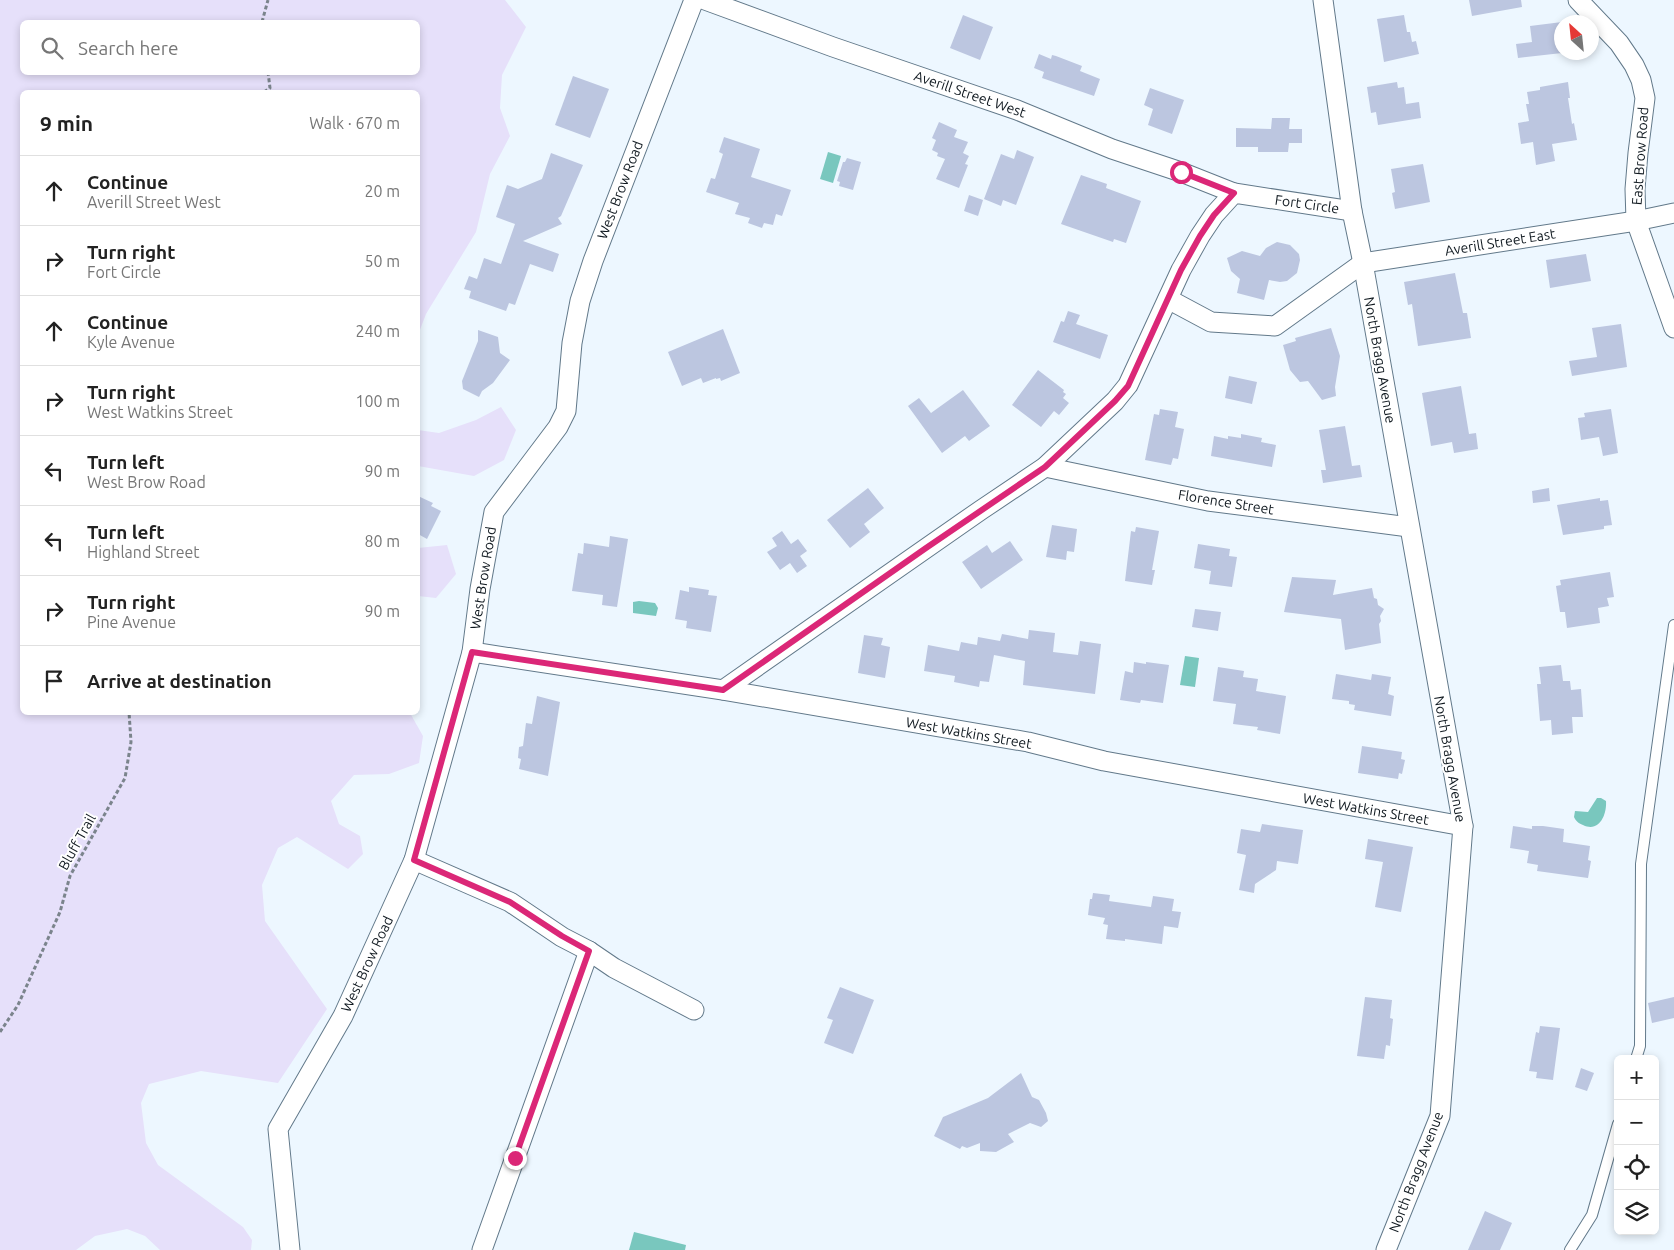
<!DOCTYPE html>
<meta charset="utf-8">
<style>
body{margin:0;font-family:Ubuntu,sans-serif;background:#f2f2f2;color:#222}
.controls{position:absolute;right:15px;bottom:15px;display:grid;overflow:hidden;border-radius:8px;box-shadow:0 2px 8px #0003}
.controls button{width:45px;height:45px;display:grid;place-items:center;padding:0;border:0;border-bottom:1px solid #e0e0e0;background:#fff;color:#222;font:25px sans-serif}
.compass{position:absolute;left:1554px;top:15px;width:45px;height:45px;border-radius:50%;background:#fff;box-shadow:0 2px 8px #0003;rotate:333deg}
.stop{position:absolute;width:15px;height:15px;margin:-11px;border:4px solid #db2777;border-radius:50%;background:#fff}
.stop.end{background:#db2777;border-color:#fff;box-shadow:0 1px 5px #0008}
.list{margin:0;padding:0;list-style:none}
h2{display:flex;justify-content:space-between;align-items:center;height:65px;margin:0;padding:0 20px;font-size:21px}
h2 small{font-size:16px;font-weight:400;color:#767676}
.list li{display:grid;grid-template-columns:32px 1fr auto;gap:15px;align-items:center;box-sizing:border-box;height:70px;padding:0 20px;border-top:1px solid #e0e0e0}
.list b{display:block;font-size:19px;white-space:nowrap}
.list p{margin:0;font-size:16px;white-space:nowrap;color:#767676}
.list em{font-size:16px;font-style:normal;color:#767676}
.icon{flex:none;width:28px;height:28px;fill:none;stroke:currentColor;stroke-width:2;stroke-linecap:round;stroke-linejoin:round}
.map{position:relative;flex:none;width:1674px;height:1250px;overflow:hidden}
.search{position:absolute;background:#fff;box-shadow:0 2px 8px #0003;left:20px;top:20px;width:400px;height:55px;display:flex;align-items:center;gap:12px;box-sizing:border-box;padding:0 18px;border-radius:8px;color:#767676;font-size:19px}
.panel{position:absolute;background:#fff;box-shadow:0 2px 8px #0003;left:20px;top:90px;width:400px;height:625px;border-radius:8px}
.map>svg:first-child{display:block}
.green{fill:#e6e0fa;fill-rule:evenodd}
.water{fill:#79c7be}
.building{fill:#bcc6e0}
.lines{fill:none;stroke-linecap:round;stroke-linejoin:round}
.lane-casing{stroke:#62798a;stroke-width:12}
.street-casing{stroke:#62798a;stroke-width:21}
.path{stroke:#7b848c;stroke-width:3;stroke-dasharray:4 2.5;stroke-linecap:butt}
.lane{stroke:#fff;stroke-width:10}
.street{stroke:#fff;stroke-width:19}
.route{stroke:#db2777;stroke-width:6}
.labels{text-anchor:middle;stroke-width:4;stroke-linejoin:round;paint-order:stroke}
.street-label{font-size:14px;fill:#0f181f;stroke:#fff}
</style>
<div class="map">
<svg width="1674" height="1250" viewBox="0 0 1674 1250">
<rect width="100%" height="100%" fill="#edf7ff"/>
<!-- green -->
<g class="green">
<path d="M 0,0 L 505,0 L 526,27 L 502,75 L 500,108 L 510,136 L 490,174 L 476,232 L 426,314 L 418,335 L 418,92 L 22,92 L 22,712 L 410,713 L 423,736 L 419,763 L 389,774 L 354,775 L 331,801 L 339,824 L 360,836 L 363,854 L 348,869 L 297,837 L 278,848 L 262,885 L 265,921 L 327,1009 L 278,1083 L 201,1071 L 149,1084 L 141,1103 L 146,1143 L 158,1165 L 243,1227 L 252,1240 L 251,1250 L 160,1250 L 145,1236 L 127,1229 L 95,1236 L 76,1250 L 0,1250 ZM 22,22 L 418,22 L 418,72 L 22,72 Z"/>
<polygon points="501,407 516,430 504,460 474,476 418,466 418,430 439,433 476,420"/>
<polygon points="447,545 456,574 436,598 418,596 418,548"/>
</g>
<!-- water -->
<g class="water">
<polygon points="828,152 841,156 833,183 820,179"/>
<polygon points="639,601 655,603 658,608 656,616 633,613 633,602"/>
<polygon points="1185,656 1199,658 1195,687 1180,685"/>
<path d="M 1597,798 L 1601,798 L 1606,801 C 1607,815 1599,833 1583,825 C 1578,823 1576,821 1574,817 L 1575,811 L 1588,812 Z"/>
<polygon points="634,1232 686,1245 685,1250 629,1250"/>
</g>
<!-- building -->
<g class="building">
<polygon points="1469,0 1521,0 1522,7 1472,16"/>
<polygon points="963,15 993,27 980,60 950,48"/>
<polygon points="1404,15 1407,32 1410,32 1412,42 1416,41 1419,54 1384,62 1377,19"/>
<polygon points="1562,22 1562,53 1518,58 1516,44 1532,42 1530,26"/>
<polygon points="1039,54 1051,59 1052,55 1056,56 1082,66 1080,71 1100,79 1094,96 1042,78 1044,72 1034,68"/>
<polygon points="573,76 609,89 590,138 555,125"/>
<polygon points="1397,82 1398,88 1404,87 1406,104 1419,102 1421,118 1378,125 1376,112 1371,113 1367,87"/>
<polygon points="1568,82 1570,98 1568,98 1572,124 1574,123 1577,140 1552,144 1555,161 1536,165 1533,142 1521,144 1518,123 1529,121 1526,104 1529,104 1527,92 1540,90 1540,87"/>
<polygon points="1150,88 1184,100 1172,134 1148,125 1153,109 1144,105"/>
<polygon points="1272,118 1290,118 1289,129 1302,129 1302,143 1289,143 1288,152 1258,152 1258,147 1236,147 1236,128 1271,129"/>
<polygon points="939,122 957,130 954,137 968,142 963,153 969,156 965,164 968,165 959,188 936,179 945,159 937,156 938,153 932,150 936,140 932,138"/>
<polygon points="724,137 760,149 751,177 791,190 782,216 776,214 773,225 764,223 762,228 748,223 750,218 735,214 739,203 706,192 711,178 715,179 723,154 719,152"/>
<polygon points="1017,150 1034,157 1016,205 1003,200 1001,206 984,199 1001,154 1014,159"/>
<polygon points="551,153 583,165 561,216 558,218 562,224 523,241 559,254 553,272 530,264 515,305 509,303 506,311 469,298 471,291 464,289 469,276 477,279 484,258 501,264 515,224 496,217 507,185 518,189 542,179"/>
<polygon points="847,158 861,162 853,190 839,186 840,182 837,181 843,162 845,162"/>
<polygon points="1423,164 1430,202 1395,209 1392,193 1395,192 1391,169"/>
<polygon points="1081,175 1107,184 1106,188 1141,201 1126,243 1114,239 1113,242 1061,224"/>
<polygon points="969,195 983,200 978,216 964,211"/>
<polygon points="1277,242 1290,245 1299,254 1300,260 1297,273 1287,281 1280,282 1269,280 1264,300 1237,293 1240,279 1231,271 1227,258 1242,251 1260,256 1266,248"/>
<polygon points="1586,254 1591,281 1550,288 1546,260"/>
<polygon points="1455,273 1463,313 1467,313 1471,338 1418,346 1412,304 1408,305 1404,282"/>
<polygon points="1068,311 1080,315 1076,324 1108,335 1100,359 1053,342 1061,321 1064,322"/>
<polygon points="1621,324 1627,367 1572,376 1569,361 1597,357 1592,328"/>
<polygon points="1331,328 1340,356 1335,387 1336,396 1322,400 1308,381 1300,382 1290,370 1283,345 1296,341 1295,338"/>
<polygon points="723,329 740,373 721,381 720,378 716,379 716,378 703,383 701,378 682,386 668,352"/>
<polygon points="478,330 498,337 500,353 510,360 493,383 482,391 479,397 463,389 462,381 478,341"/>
<polygon points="1038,370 1064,390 1063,392 1066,394 1063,398 1069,403 1059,415 1054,411 1041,427 1012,405"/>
<polygon points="1229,376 1257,382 1252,404 1225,398"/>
<polygon points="1461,386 1469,434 1476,433 1478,449 1454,453 1452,442 1431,446 1422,393"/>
<polygon points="963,390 990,426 969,441 965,436 942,453 908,406 919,398 931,413"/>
<polygon points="1160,409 1178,412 1175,427 1184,429 1178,459 1173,458 1171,465 1145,460 1154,414 1159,415"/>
<polygon points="1611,409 1618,453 1603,456 1599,437 1581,440 1578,418 1585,417 1584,413"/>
<polygon points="1345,426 1352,466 1360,465 1362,477 1323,483 1321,470 1326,470 1319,430"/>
<polygon points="1241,434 1262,438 1261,442 1276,445 1272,467 1211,456 1214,436 1228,439 1228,436 1241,438"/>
<polygon points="868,488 884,508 864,524 870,532 850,548 827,520"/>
<polygon points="1549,488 1550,501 1533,503 1532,491"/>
<polygon points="418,496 433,503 431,506 441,511 427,539 418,534"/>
<polygon points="1600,498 1600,501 1608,500 1612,525 1604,526 1604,529 1563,535 1557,505"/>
<polygon points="1052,525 1077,529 1074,552 1067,551 1066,560 1046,557"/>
<polygon points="1136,527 1159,531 1152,570 1155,570 1152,585 1125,581 1131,531 1135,532"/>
<polygon points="782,531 791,544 798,539 807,551 800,556 807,566 797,573 790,563 780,570 767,552 777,546 772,538"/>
<polygon points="610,536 628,539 617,607 602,605 603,595 572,591 578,553 583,554 584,543 609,547"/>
<polygon points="1010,541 1023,560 981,589 962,562 987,545 992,553"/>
<polygon points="1198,544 1230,549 1229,556 1237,557 1232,587 1209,584 1211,571 1194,568"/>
<polygon points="1610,572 1614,597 1607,598 1609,606 1598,608 1600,623 1567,628 1565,612 1560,612 1556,586 1561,585 1560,580"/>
<polygon points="1292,577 1336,580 1333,595 1372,588 1374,598 1377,599 1378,605 1384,609 1380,616 1381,621 1379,624 1381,643 1345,650 1341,619 1284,612"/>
<polygon points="689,587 709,590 708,595 717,596 711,632 686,628 687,621 675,619 680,590 689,592"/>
<polygon points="1195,609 1221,612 1218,631 1192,627"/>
<polygon points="1029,630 1055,633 1053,652 1078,655 1080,641 1101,644 1095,694 1023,685 1025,661 994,655 989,682 980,681 979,687 954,682 955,676 924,671 928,645 959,651 961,642 977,645 978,637 1000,641 1002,634 1028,639"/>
<polygon points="864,635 883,638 881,645 890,647 885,678 858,673"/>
<polygon points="1134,662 1146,664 1146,662 1169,665 1163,703 1141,700 1140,703 1120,700 1125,671 1133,673"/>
<polygon points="1561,665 1563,681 1570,681 1571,690 1581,689 1583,717 1572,717 1573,733 1552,735 1551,720 1540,721 1537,684 1541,684 1539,667"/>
<polygon points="1218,667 1244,671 1243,677 1258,679 1256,691 1286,696 1280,734 1257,730 1258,727 1233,724 1236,704 1213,701"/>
<polygon points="1336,674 1371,680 1372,674 1391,677 1388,694 1394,696 1391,716 1354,710 1355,705 1349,704 1349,701 1332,699"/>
<polygon points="537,696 560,702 548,776 519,769 521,759 518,758 519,747 523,746 526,723 532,724"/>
<polygon points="1362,746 1402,752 1401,759 1405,760 1402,774 1399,773 1398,779 1358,773"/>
<polygon points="1262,824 1303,830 1298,864 1277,861 1276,870 1255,884 1254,893 1239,890 1246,855 1237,853 1241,829 1260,832"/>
<polygon points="1513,826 1532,829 1532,826 1543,826 1564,829 1563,842 1590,846 1588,860 1591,861 1588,878 1537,871 1538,865 1527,863 1529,851 1510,848"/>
<polygon points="1368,839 1413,847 1401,912 1375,907 1383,862 1365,859"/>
<polygon points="1093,893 1110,895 1109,901 1151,907 1153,896 1174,899 1172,911 1181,912 1178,928 1164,926 1162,944 1125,939 1125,941 1106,939 1108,925 1103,924 1105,918 1088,915 1090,899 1092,899"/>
<polygon points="840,987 874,1000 853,1054 824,1043 833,1020 827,1018"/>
<polygon points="1365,997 1392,1000 1390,1018 1393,1019 1390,1046 1386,1045 1384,1059 1357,1056"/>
<polygon points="1674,997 1674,1018 1652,1023 1648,1003"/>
<polygon points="1540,1026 1560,1028 1553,1080 1536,1078 1537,1072 1529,1071 1536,1032 1539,1033"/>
<polygon points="1581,1068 1594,1073 1587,1091 1575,1087"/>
<polygon points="1021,1073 1032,1097 1039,1100 1046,1113 1048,1121 1041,1127 1030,1123 1008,1134 1014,1142 996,1152 980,1151 980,1143 967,1148 962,1146 960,1149 934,1136 943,1117 988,1098"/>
<polygon points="1485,1211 1512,1223 1500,1250 1468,1250"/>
</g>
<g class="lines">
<!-- lane casing -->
<g class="lane-casing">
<g id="lane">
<polyline points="1636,1059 1640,1046 1641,864 1674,625"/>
<polyline points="1570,1250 1592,1215 1618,1124"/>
</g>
</g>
<!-- street casing -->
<g class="street-casing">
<g id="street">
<polyline points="705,0 833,47 1017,110 1112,149 1181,172 1234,193"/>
<polyline points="1323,0 1352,211 1363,263 1463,826 1440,1116 1386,1250"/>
<polyline points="1578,0 1619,43 1634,65 1641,80 1645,98 1638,153 1635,189 1636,221 1674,328"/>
<polyline points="1168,299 1211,322 1275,326 1363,263 1636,221 1674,213"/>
<polyline points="1045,467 1208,501 1409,527"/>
<polyline points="472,652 723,690 1028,742 1104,761 1463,826"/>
<polyline points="723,690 981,510 1045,467 1115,401 1128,385 1181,270 1200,236 1214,215 1234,193 1352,211"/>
<polyline points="414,860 510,902 562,937 589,951 614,968 694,1010"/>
<polyline points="290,1250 278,1129 343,1016 414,860 472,652 480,589 494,512 558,427 566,411 572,343 580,301 593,261 694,0"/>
<polyline points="482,1250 589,951"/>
</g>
</g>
<!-- path -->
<g class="path">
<polyline points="262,22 268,0"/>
<polyline points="264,92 270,88 268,72"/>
<polyline points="0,1032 18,1005 60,912 70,876 125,778 131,742 129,712"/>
</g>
<!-- lane -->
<use href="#lane" class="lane"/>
<!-- street -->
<use href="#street" class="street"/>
</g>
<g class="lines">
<!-- route -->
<polyline class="route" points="515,1158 589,951 562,936 510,902 414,860 472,652 723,690 926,548 1045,467 1115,401 1128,386 1181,270 1200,236 1214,215 1234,193 1181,172"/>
</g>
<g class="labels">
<!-- street labels -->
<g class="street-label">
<text transform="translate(970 94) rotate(19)" y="5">Averill Street West</text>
<text transform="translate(1640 156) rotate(-86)" y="5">East Brow Road</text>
<text transform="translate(620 190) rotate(-69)" y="5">West Brow Road</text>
<text transform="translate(1307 204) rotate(8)" y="5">Fort Circle</text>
<text transform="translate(1500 242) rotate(-9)" y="5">Averill Street East</text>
<text transform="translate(1380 360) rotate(80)" y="5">North Bragg Avenue</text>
<text transform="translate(1226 502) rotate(9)" y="5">Florence Street</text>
<text transform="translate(483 578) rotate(-81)" y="5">West Brow Road</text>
<text transform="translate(969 733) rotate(10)" y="5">West Watkins Street</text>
<text transform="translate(1450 759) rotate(80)" y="5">North Bragg Avenue</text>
<text transform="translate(1366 809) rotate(10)" y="5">West Watkins Street</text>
<text transform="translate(77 842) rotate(-61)" y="5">Bluff Trail</text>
<text transform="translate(367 964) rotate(-65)" y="5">West Brow Road</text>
<text transform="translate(1416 1172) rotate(-69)" y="5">North Bragg Avenue</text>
</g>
</g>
</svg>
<div class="controls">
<button>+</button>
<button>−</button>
<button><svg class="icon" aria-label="locate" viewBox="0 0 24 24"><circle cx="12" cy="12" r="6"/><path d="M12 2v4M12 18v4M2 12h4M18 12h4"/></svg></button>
<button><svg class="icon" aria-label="layers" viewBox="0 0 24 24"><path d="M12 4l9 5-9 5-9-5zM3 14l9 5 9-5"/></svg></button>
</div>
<svg class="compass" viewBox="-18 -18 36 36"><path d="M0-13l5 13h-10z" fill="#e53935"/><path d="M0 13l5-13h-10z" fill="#767676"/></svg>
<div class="stop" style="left:1181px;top:172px"></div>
<div class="stop end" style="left:515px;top:1158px"></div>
<div class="search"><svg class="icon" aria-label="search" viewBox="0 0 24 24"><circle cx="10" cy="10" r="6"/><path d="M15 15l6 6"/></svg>Search here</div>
<section class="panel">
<h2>9 min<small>Walk · 670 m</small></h2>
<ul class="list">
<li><svg class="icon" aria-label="ahead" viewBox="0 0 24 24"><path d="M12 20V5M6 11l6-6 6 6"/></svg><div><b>Continue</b><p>Averill Street West</p></div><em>20 m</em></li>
<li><svg class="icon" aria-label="right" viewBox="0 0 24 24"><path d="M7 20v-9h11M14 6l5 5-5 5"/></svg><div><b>Turn right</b><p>Fort Circle</p></div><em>50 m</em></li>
<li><svg class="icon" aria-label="ahead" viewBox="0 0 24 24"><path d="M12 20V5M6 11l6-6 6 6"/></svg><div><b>Continue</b><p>Kyle Avenue</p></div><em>240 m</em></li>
<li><svg class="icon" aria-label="right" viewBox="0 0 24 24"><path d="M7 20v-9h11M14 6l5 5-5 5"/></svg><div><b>Turn right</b><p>West Watkins Street</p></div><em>100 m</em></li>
<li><svg class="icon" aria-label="left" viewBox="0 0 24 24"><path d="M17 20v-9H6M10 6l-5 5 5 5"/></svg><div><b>Turn left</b><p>West Brow Road</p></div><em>90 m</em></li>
<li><svg class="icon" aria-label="left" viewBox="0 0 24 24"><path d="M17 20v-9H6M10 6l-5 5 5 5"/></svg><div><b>Turn left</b><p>Highland Street</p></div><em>80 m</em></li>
<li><svg class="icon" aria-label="right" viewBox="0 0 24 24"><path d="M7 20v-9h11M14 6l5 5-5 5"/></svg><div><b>Turn right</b><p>Pine Avenue</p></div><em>90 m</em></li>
<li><svg class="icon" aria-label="arrive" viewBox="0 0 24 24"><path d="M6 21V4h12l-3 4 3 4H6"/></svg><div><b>Arrive at destination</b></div></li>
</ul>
</section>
</div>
